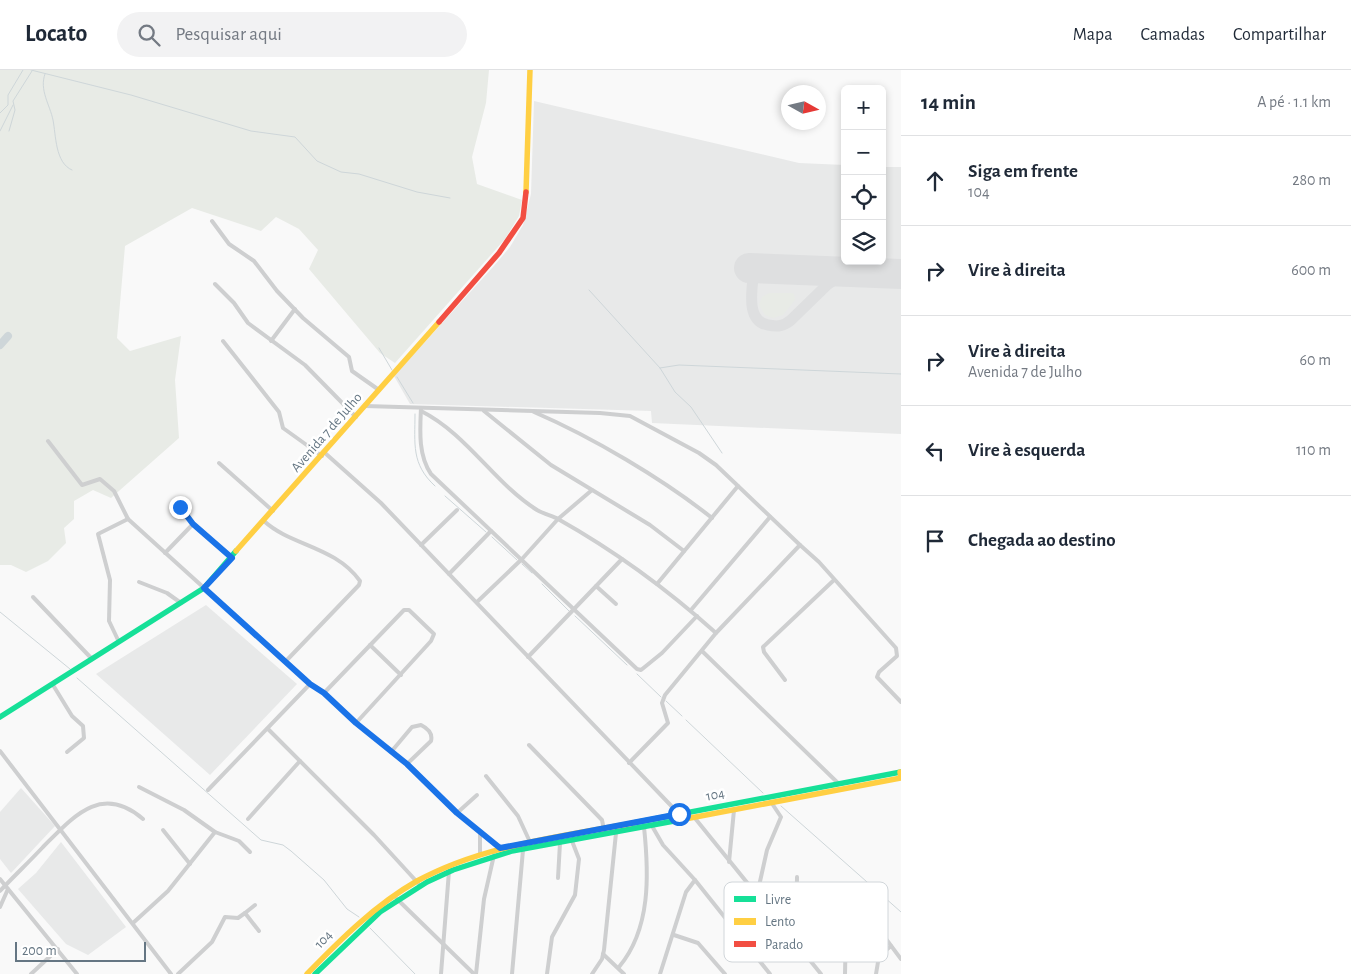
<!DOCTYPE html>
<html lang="pt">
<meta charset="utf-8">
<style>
body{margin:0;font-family:"Alegreya Sans",sans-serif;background:#f2f2f3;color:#1f2937}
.controls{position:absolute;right:15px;top:15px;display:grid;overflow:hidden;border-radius:8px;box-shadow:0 2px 8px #0003}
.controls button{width:45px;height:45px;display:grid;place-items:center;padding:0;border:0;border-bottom:1px solid #e0e1e3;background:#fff;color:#1f2937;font:25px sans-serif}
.compass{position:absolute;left:781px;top:15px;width:45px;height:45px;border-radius:50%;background:#fff;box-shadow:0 2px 8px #0003;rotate:98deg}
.scale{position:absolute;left:15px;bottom:12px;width:131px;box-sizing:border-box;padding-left:5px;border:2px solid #657683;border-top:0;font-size:14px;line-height:18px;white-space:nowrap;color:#657683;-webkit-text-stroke:4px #fff;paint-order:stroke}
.stop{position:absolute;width:15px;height:15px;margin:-11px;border:4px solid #1a73e8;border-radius:50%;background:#fff}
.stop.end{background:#1a73e8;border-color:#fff;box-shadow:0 1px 5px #0008}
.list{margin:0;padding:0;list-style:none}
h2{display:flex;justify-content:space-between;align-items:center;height:65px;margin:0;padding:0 20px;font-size:21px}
h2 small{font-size:16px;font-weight:400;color:#747a83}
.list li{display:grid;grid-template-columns:32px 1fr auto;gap:15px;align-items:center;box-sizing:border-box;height:90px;padding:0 20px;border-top:1px solid #e0e1e3}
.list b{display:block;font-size:19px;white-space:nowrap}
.list p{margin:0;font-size:16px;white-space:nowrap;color:#747a83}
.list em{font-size:16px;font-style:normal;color:#747a83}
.icon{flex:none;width:28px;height:28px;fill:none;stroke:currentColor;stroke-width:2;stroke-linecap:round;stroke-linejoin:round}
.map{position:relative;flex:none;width:901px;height:904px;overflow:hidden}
header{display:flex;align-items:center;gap:30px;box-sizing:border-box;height:70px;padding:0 25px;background:#fff;border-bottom:1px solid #e0e1e3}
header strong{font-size:24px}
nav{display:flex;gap:28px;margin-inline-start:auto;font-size:18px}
.search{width:350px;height:45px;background:#f2f2f3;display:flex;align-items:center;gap:12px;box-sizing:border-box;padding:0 18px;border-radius:28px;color:#747a83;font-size:19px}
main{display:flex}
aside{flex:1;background:#fff}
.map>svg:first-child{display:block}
.built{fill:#e8e9e9}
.green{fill:#e8ebe6}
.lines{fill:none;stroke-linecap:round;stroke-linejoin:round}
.stream{stroke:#ced6d9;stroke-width:1}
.river{stroke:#ced6d9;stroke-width:8}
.taxiway{stroke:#dedfe0;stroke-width:11}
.runway{stroke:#dedfe0;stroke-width:30}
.street{stroke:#cecfd0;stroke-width:4}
.fast{stroke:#16e098;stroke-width:5.5}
.slow{stroke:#ffcf43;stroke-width:5.5}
.jam{stroke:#f24e42;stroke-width:5.5}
.route{stroke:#1a73e8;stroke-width:6}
.labels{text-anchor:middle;stroke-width:5;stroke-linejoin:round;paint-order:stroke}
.street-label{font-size:14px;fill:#657683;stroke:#fff}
.key{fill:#fff;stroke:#d1d6da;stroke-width:1}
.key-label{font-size:14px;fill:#657683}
</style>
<header>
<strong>Locato</strong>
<div class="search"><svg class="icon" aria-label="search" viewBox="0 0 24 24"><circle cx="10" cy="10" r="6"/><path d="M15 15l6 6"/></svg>Pesquisar aqui</div>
<nav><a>Mapa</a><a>Camadas</a><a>Compartilhar</a></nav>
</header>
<main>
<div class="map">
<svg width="901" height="904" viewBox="0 0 901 904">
<rect width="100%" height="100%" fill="#f9f9f9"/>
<!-- built -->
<g class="built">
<polygon points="534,31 799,93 845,95 845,191 882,191 882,97 901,97 901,364 652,353 651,341 410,334 394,306 493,197 510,177 523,155 531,124"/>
<polygon points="206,535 297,614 210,705 96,604"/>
<polygon points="21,718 55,756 11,803 0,789 0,742"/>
<polygon points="61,772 126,857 88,885 66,874 18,819 36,803"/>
</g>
<!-- green -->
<g class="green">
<polygon points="0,0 489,0 486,33 472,87 477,114 522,130 519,146 505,169 395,293 380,283 309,199 318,180 299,159 276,147 261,161 192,138 125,176 117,268 130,281 181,266 175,310 179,368 111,428 93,420 74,431 74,449 64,458 66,473 48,491 26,502 11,495 0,495"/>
<polygon points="769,223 791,223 794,224 795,230 783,245 773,248 765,245 759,235 762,227"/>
</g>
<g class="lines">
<!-- stream -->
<g class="stream">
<polyline points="31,0 131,25 251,61 295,67 317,91 341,102 359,104 417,122 450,128"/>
<path d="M 45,4 C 39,20 50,35 53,50 C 56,65 55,93 72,100"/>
<polyline points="0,43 8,35 8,25 23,0"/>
<polyline points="0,61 13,35"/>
<polyline points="9,61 15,40 13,31 32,1"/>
<polyline points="589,220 660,298 675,322 691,337 722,383"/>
<polyline points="379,278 392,300"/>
<polyline points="660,298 679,295 901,304"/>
<polyline points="397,307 413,333"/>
<path d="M 415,344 C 415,374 411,394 435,416"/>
<polyline points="445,426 486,462"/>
<polyline points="492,467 517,490"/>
<polyline points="522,494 532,503"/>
<polyline points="542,514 569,541"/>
<polyline points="0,542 70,599"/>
<polyline points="575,546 627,595"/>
<polyline points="637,604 661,627"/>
<polyline points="77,608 261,770 283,775 291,781 324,810 347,839 359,847"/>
<polyline points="666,631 682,646"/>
<polyline points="686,650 763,723"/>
<polyline points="781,736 901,842"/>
<polyline points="370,858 415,904"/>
</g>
<!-- river -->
<polyline class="river" points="0,275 8,266"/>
<!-- taxiway -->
<path class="taxiway" d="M 754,198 C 753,215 744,251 768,255 C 778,257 784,256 791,250 L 827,215 L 846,202"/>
<!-- runway -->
<polyline class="runway" points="749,198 901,204"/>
<!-- street -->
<g class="street">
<polyline points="212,151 229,174 254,191 277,221 303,248 349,287 352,301 379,320"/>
<polyline points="215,214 234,233 248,253 305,295 356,347"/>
<polyline points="223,271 279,342 283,358 322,386"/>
<polyline points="271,271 295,239"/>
<polyline points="365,336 600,343 630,346 699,383 716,395 800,475 716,563 665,625 662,633 668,653 629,693"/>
<path d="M 421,338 C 420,360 418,385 431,404 L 637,599 L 641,600 L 662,583 L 697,546"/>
<path d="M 421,341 C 467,364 494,413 537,440 C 544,444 552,446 558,449 C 615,481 668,520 716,563"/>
<polyline points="484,341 551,395 650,455 684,481"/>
<path d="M 534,342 C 592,367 663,409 712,448"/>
<polyline points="48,371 82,415 100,409 114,421 128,449 310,614 208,720"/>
<polyline points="325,383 381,433 680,745"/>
<polyline points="219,393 273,441"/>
<polyline points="181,437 193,454 232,488"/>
<path d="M 264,451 C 291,476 335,476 360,511 L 359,515 L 286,591"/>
<polyline points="421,475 457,440"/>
<polyline points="800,475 819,492 896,578 897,586 879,602 877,607 901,632"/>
<polyline points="165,483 193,454"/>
<polyline points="449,504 491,461"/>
<polyline points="139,512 167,523 181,533"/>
<polyline points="657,514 738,416"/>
<polyline points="596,516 616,534"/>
<polyline points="33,527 92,589"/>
<polyline points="477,532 522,489 558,449 592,420"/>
<polyline points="691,540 770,447"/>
<polyline points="119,572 109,551 110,510 98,464 128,449"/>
<polyline points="370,575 401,605"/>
<polyline points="702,581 839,714"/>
<polyline points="528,587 622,489"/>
<polyline points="785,610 764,582 763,577 834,510"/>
<polyline points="310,614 324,623 356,653 407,694 457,743 500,779"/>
<polyline points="53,615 72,646 83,656 84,668 67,682"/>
<polyline points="324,623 404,540 409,540 434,564 431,571 356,653"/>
<polyline points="268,659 374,765 418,813"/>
<polyline points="529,675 602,750 604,760"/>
<polyline points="0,681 171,904"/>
<path d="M 391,682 L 412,657 L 421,655 C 427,658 433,663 431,671 L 407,694"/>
<polyline points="486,706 518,746 530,772"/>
<polyline points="139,717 184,740 215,762"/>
<polyline points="457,743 477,725"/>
<polyline points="694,747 821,904"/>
<polyline points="248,749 300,691"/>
<polyline points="652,756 663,775 695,810 686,822 660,904"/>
<polyline points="163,760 190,794"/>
<polyline points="480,761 480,783"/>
<polyline points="729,792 734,740"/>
<polyline points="558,808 560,773"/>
<polyline points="0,809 77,904"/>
<polyline points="695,810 770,904"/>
<path d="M 0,821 C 14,806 29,792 43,777 C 73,747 101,713 143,749"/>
<polyline points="829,821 833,835 832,849 834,860"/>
<polyline points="757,825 767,780 781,747 771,732"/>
<polyline points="397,829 474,904"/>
<polyline points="0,837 8,819"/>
<polyline points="866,842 901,889"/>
<polyline points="245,843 255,835"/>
<polyline points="133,853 168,821 215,762 239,771 250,782"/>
<polyline points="674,865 698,873 725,904"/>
<polyline points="796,870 817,867 846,857 854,858 871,849"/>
<polyline points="796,872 797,807"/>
<polyline points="603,884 624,904"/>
<path d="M 619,897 C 651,859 649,804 644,757"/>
<polyline points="31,904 58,879"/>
<polyline points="178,904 212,872 225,847 238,848 245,843 259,861"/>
<polyline points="441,904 449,801"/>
<polyline points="476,904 484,829 494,785"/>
<polyline points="512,904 523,780"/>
<polyline points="547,904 552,867 575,825 579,789 572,771"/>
<polyline points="592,904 602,889 604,880 616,763"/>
<polyline points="845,904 846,857"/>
<polyline points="876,904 879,886 891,876"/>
</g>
<!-- fast -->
<g class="fast">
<polyline points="0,647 204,518 236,481"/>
<polyline points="633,753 901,702"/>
<polyline points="315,904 380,842 427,812 453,800 512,781 685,749"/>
</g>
<!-- slow -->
<g class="slow">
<polyline points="526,122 530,0"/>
<polyline points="236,481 439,252"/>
<polyline points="685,749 901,708 900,702"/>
<path d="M 307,904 C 340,870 375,835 417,811 C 483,775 560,767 633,753"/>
</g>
<!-- jam -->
<polyline class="jam" points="439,252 499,183 523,148 526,122"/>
</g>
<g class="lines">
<!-- route -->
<polyline class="route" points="180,437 193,454 232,488 204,518 310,614 324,623 356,653 407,694 457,743 500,778 679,744"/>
</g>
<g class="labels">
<!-- street labels -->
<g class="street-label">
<text transform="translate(326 362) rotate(-49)" y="5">Avenida 7 de Julho</text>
<text transform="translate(715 724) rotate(-11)" y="5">104</text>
<text transform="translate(323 869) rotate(-46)" y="5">104</text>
</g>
</g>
<!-- legend -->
<rect x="724" y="812" width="164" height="80" rx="8" class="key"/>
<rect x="734" y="826" width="22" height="6" fill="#16e098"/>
<rect x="734" y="848" width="22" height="7" fill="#ffcf43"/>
<rect x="734" y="871" width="22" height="6" fill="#f24e42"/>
<g class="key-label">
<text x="765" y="834">Livre</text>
<text x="765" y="856">Lento</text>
<text x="765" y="879">Parado</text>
</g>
</svg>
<div class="controls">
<button>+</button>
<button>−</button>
<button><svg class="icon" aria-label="locate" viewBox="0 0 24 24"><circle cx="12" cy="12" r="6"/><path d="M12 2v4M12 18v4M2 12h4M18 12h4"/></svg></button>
<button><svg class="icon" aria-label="layers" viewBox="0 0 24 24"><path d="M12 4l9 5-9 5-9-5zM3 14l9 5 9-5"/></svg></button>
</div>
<svg class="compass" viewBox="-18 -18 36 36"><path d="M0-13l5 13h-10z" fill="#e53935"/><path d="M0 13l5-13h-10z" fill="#747a83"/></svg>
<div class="scale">200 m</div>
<div class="stop" style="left:679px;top:744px"></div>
<div class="stop end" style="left:180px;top:437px"></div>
</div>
<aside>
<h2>14 min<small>A pé · 1.1 km</small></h2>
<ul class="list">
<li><svg class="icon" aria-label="ahead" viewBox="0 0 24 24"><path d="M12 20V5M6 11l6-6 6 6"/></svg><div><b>Siga em frente</b><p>104</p></div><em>280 m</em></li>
<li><svg class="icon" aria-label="right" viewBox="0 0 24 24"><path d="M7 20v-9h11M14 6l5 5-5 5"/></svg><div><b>Vire à direita</b></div><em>600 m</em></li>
<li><svg class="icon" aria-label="right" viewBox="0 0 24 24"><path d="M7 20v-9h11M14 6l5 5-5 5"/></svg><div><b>Vire à direita</b><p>Avenida 7 de Julho</p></div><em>60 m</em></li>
<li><svg class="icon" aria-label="left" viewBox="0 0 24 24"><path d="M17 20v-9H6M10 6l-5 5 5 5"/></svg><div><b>Vire à esquerda</b></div><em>110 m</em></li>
<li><svg class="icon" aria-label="arrive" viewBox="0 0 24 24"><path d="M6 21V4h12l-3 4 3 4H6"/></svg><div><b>Chegada ao destino</b></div></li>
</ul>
</aside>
</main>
